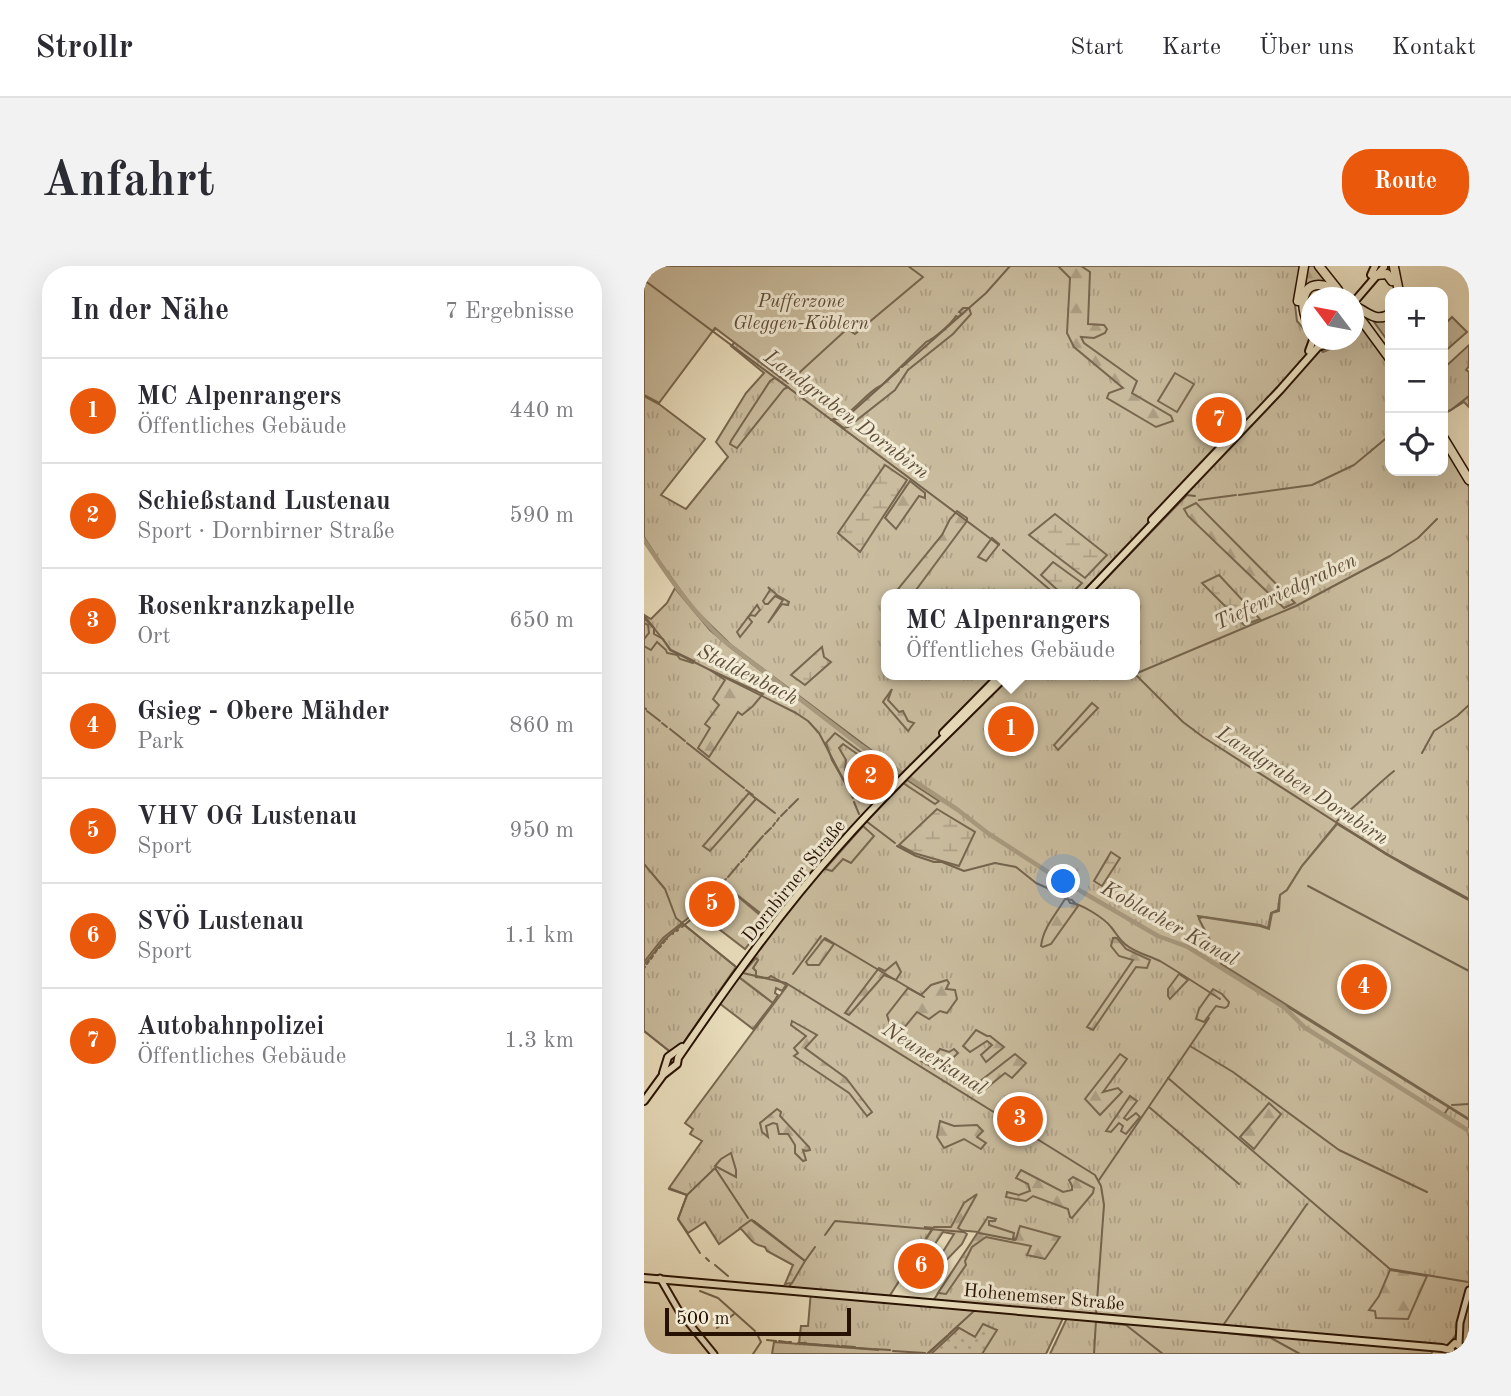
<!DOCTYPE html>
<html lang="de">
<meta charset="utf-8">
<style>
body{margin:0;font-family:"Old Standard TT",serif;background:#f2f2f3;color:#2b2b33}
.controls{position:absolute;right:21px;top:21px;display:grid;overflow:hidden;border-radius:14px;box-shadow:0 7px 28px #0002}
.controls button{width:63px;height:63px;display:grid;place-items:center;padding:0;border:0;border-bottom:2px solid #e1e1e2;background:#fff;color:#2b2b33;font:35px sans-serif}
.compass{position:absolute;left:657px;top:21px;width:63px;height:63px;border-radius:50%;background:#fff;box-shadow:0 7px 28px #0002;rotate:302deg}
.scale{position:absolute;left:21px;bottom:18px;width:186px;box-sizing:border-box;padding-left:7px;border:4px solid #271102;border-top:0;font-size:19px;line-height:24px;white-space:nowrap;color:#271102;-webkit-text-stroke:5px #f2ebd5;paint-order:stroke}
.you{position:absolute;left:420px;top:616px;width:24px;height:24px;margin:-18px;border:5px solid #fff;border-radius:50%;background:#1a73e8;box-shadow:0 0 0 10px #1a73e833}
.badge{display:grid;place-items:center;width:46px;height:46px;border-radius:50%;background:#ea580c;color:#fff;font-size:23px;font-weight:700}
.pin{position:absolute;translate:-50% -50%;border:4px solid #fff;box-shadow:0 2px 7px #0006}
.popup{position:absolute;left:237px;top:323px;width:259px;height:91px;box-sizing:border-box;display:grid;place-content:center;border-radius:14px;background:#fff;filter:drop-shadow(0 2px 5px #0005);font-size:23px;white-space:nowrap;color:#7c7c81}
.popup b{font-size:26px;color:#2b2b33}
.popup::after{content:'';position:absolute;left:50%;top:100%;margin-left:-14px;border:14px solid transparent;border-top-color:#fff}
.list{margin:0;padding:0;list-style:none}
h2{display:flex;justify-content:space-between;align-items:center;height:91px;margin:0;padding:0 28px;font-size:30px}
h2 small{font-size:23px;font-weight:400;color:#7c7c81}
.list li{display:grid;grid-template-columns:46px 1fr auto;gap:21px;align-items:center;box-sizing:border-box;height:105px;padding:0 28px;border-top:2px solid #e1e1e2}
.list b{display:block;font-size:26px;white-space:nowrap}
.list p{margin:0;font-size:23px;white-space:nowrap;color:#7c7c81}
.list em{font-size:23px;font-style:normal;color:#7c7c81}
.icon{flex:none;width:38px;height:38px;fill:none;stroke:currentColor;stroke-width:2;stroke-linecap:round;stroke-linejoin:round}
.map{position:relative;flex:none;width:825px;height:1088px;overflow:hidden;border-radius:28px}
header{display:flex;align-items:center;gap:42px;box-sizing:border-box;height:98px;padding:0 35px;background:#fff;border-bottom:2px solid #e1e1e2}
header strong{font-size:33px}
nav{display:flex;gap:38px;margin-inline-start:auto;font-size:24px}
.intro{display:flex;align-items:center;justify-content:space-between;box-sizing:border-box;height:168px;padding:0 42px}
h1{margin:0;font-size:49px}
.button{padding:18px 32px;border-radius:28px;background:#ea580c;color:#fff;font-size:24px;font-weight:700}
main{display:flex;gap:42px;padding:0 42px}
aside{flex:1;background:#fff;border-radius:28px;box-shadow:0 7px 28px #0002}
.map>svg:first-child{display:block}
.grass{fill:url(#grass-tufts);stroke:#786750;stroke-width:2;fill-rule:evenodd}
.forest{fill:url(#forest-firs);stroke:#786750;stroke-width:2}
.wetland{fill:url(#wetland-marsh);stroke:#786750;stroke-width:2}
.park{fill:#cabd9f;stroke:#786750;stroke-width:2}
.garden{fill:url(#garden-dots);stroke:#786750;stroke-width:2}
.lines{fill:none;stroke-linecap:round;stroke-linejoin:round}
.stream{stroke:#74634d;stroke-width:2}
.river{stroke:#a89a7f;stroke-width:4.5}
.secondary-casing{stroke:#271102;stroke-width:9}
.primary-casing{stroke:#271102;stroke-width:10}
.highway-casing{stroke:#271102;stroke-width:11}
.secondary{stroke:#f2ebd5;stroke-width:5}
.primary{stroke:#ebe0bf;stroke-width:6}
.highway{stroke:#ebe0bf;stroke-width:8}
.labels{text-anchor:middle;stroke-width:6;stroke-linejoin:round;paint-order:stroke}
.park-label{font-size:19px;font-style:italic;fill:#604d39;stroke:#f2ebd5}
.street-label{font-size:19px;fill:#271102;stroke:#f2ebd5}
.water-label{font-size:21px;font-style:italic;fill:#614f3a;stroke:#f2ebd5}
</style>
<header>
<strong>Strollr</strong>
<nav><a>Start</a><a>Karte</a><a>Über uns</a><a>Kontakt</a></nav>
</header>
<div class="intro"><h1>Anfahrt</h1><a class="button">Route</a></div>
<main>
<aside>
<h2>In der Nähe<small>7 Ergebnisse</small></h2>
<ul class="list">
<li><span class="badge">1</span><div><b>MC Alpenrangers</b><p>Öffentliches Gebäude</p></div><em>440 m</em></li>
<li><span class="badge">2</span><div><b>Schießstand Lustenau</b><p>Sport · Dornbirner Straße</p></div><em>590 m</em></li>
<li><span class="badge">3</span><div><b>Rosenkranzkapelle</b><p>Ort</p></div><em>650 m</em></li>
<li><span class="badge">4</span><div><b>Gsieg - Obere Mähder</b><p>Park</p></div><em>860 m</em></li>
<li><span class="badge">5</span><div><b>VHV OG Lustenau</b><p>Sport</p></div><em>950 m</em></li>
<li><span class="badge">6</span><div><b>SVÖ Lustenau</b><p>Sport</p></div><em>1.1 km</em></li>
<li><span class="badge">7</span><div><b>Autobahnpolizei</b><p>Öffentliches Gebäude</p></div><em>1.3 km</em></li>
</ul>
</aside>
<div class="map">
<svg width="825" height="1088" viewBox="0 0 825 1088">
<defs>
<pattern id="grass-tufts" width="24" height="20" patternUnits="userSpaceOnUse" patternTransform="scale(1.75)"><rect width="24" height="20" fill="#cabd9f"/><path d="M3 7l-1-3M5 7V3M7 7l1-3M15 17l-1-3M17 17v-4M19 17l1-3" fill="none" stroke="#aea187"/></pattern>
<pattern id="forest-firs" width="22" height="20" patternUnits="userSpaceOnUse" patternTransform="scale(1.75)"><rect width="22" height="20" fill="#cabd9f"/><path d="M5 1l3.5 6h-7zM16 11l3.5 6h-7z" fill="#aea187"/></pattern>
<pattern id="wetland-marsh" width="20" height="14" patternUnits="userSpaceOnUse" patternTransform="scale(1.75)"><rect width="20" height="14" fill="#cabd9f"/><path d="M1 5h8M5 5V1M11 12h8M15 12V8" fill="none" stroke="#aea187"/></pattern>
<pattern id="garden-dots" width="8" height="8" patternUnits="userSpaceOnUse" patternTransform="scale(1.75)"><rect width="8" height="8" fill="#cabd9f"/><path d="M2 2h.1M6 6h.1" fill="none" stroke="#aea187" stroke-width="1.8" stroke-linecap="round"/></pattern>
</defs>
<rect width="100%" height="100%" fill="#ebe0bf"/>
<filter id="stains"><feTurbulence type="fractalNoise" baseFrequency=".00286" numOctaves="4"/><feColorMatrix values="0 0 0 0 .2 0 0 0 0 .09 0 0 0 0 .02 0 0 0 .5 -.17"/></filter>
<radialGradient id="worn" r=".72"><stop offset=".6" stop-color="#630" stop-opacity="0"/><stop offset="1" stop-color="#630" stop-opacity=".3"/></radialGradient>
<!-- grass -->
<g class="grass">
<path d="M 0,0 L 657,0 L 651,39 L 653,55 L 679,86 L 686,83 L 689,74 L 710,74 L 710,50 L 746,99 L 746,205 L 799,205 L 799,175 L 825,221 L 825,633 L 748,591 L 693,557 L 658,600 L 643,624 L 636,629 L 634,644 L 627,647 L 624,662 L 616,659 L 554,650 L 578,700 L 825,854 L 825,1021 L 813,1067 L 801,1084 L 790,1083 L 787,1088 L 406,1088 L 424,1050 L 289,1035 L 335,966 L 280,961 L 288,963 L 245,1031 L 420,1050 L 402,1088 L 338,1088 L 331,1071 L 313,1061 L 285,1087 L 287,1088 L 128,1088 L 130,1076 L 235,1084 L 155,1077 L 157,1060 L 164,1060 L 167,1025 L 144,1023 L 160,995 L 108,954 L 75,978 L 61,956 L 44,967 L 34,953 L 43,929 L 25,922 L 58,875 L 46,868 L 49,863 L 41,857 L 143,720 L 134,714 L 112,711 L 109,702 L 114,694 L 96,712 L 129,737 L 109,763 L 75,737 L 129,657 L 78,617 L 48,649 L 19,672 L 0,696 L 0,349 L 7,353 L 23,337 L 31,322 L 66,364 L 86,381 L 261,513 L 263,511 L 87,379 L 50,343 L 16,296 L 0,271 L 0,130 L 15,138 L 61,173 L 17,229 L 42,243 L 84,191 L 72,176 L 102,127 L 120,107 L 87,80 L 148,22 L 131,10 L 68,66 L 49,51 ZM 243,328 L 491,328 L 491,409 L 243,409 Z"/>
<polygon points="808,51 823,66 799,87 799,60"/>
<polygon points="825,79 825,100 822,104 825,106 825,141 820,136 800,148 799,103"/>
<polygon points="39,658 92,701 35,783 25,785 0,765 0,699 20,674"/>
<polygon points="825,1030 825,1083 817,1077 818,1062"/>
</g>
<!-- forest -->
<g class="forest">
<polygon points="414,0 437,0 446,6 444,58 460,59 463,63 461,67 450,72 437,71 440,77 493,115 488,127 527,150 529,155 512,161 463,132 465,127 479,122 430,81 423,67 426,12"/>
<polygon points="663,0 670,0 683,16 674,15 660,24"/>
<path d="M 319,42 L 325,42 L 327,48 L 309,68 L 264,104 L 251,124 L 204,161 L 200,162 L 189,154 C 210,149 219,128 238,119 L 282,76 C 290,73 308,57 312,50 L 314,51 L 318,48 L 315,46 Z"/>
<polygon points="746,53 746,78 730,56"/>
<polygon points="131,112 144,121 140,123 93,182 86,178 87,175 126,115"/>
<polygon points="266,215 281,227 281,232 275,230 252,263 241,252"/>
<polygon points="552,237 651,337 640,342 544,250 540,243"/>
<polygon points="313,245 323,252 323,255 269,328 260,328 254,323 298,269 306,253"/>
<polygon points="348,272 355,278 353,281 342,295 334,291"/>
<polygon points="124,321 133,329 145,336 144,339 138,338 124,357 139,334 131,330 124,338 121,338 119,335 126,324"/>
<polygon points="113,339 116,344 111,350 107,349 104,351 108,356 96,371 93,366"/>
<polygon points="0,349 27,384 50,395 49,397 36,393 33,389 23,387 22,384 13,376 7,384 0,380 0,373 5,367 4,359 0,357"/>
<polygon points="66,404 119,428 109,440 98,449 94,446 65,491 54,482 66,462 61,458 75,439 69,433 81,414"/>
<polygon points="248,423 244,434 255,446 259,445 264,455 270,457 264,465 239,436"/>
<polygon points="191,467 222,490 219,492 199,478 195,482 202,494 201,504 205,510 200,515 188,494 182,477"/>
<polygon points="263,514 295,535 291,538 259,517"/>
<polygon points="105,527 112,533 66,585 59,580"/>
<polygon points="219,560 230,570 207,597 199,593 188,605 181,603"/>
<path d="M 421,633 L 428,634 L 434,640 L 407,678 L 399,681 L 397,680 C 399,662 412,648 421,633 Z"/>
<polygon points="469,672 473,672 482,683 506,694 503,702 492,701 449,764 443,761 489,694 475,690 467,680"/>
<polygon points="180,673 190,678 175,699 164,699 162,696"/>
<polygon points="112,692 114,694 109,702 112,705 112,711 124,712 127,710 142,719 138,725 132,722 131,727 134,729 129,737 95,711"/>
<polygon points="252,696 257,706 252,714 240,709 205,749 201,747 235,702 241,705"/>
<polygon points="535,708 544,714 526,733 524,730 524,723"/>
<polygon points="303,714 305,717 302,723 311,724 313,733 303,747 296,745 285,753 273,746 260,762 246,759 243,749 264,722 277,729 287,719"/>
<polygon points="569,723 578,728 585,736 584,740 581,742 572,740 560,756 552,753 555,743"/>
<polygon points="148,755 173,769 161,782 202,812 228,846 223,850 205,827 150,790 154,787 150,782 162,770 147,759"/>
<polygon points="332,764 343,770 346,770 360,781 342,796 337,789 348,779 343,775 326,786 319,780"/>
<polygon points="296,783 305,786 310,783 314,787 295,805 279,796 285,796"/>
<polygon points="371,788 382,797 368,812 361,807 334,829 326,823"/>
<polygon points="476,788 483,793 459,826 474,822 478,826 456,849 441,833"/>
<polygon points="486,830 493,835 480,852 483,854 492,847 496,851 482,868 477,865 479,860 475,857 467,866 462,865"/>
<polygon points="625,837 637,848 610,883 596,871"/>
<polygon points="133,843 137,846 136,850 165,881 166,884 162,885 159,884 162,894 159,895 151,887 151,879 144,868 135,868 133,858 129,857 122,860 124,871 118,866 116,857"/>
<polygon points="296,855 310,860 333,859 339,865 333,871 342,877 337,883 320,873 300,882 293,871"/>
<polygon points="87,887 92,904 92,911 71,900 77,893"/>
<polygon points="377,904 419,926 428,924 428,920 425,914 429,911 450,922 449,927 428,952 426,951 424,943 389,930 382,935 362,931 363,926 375,929 386,925 384,918 372,912"/>
<polygon points="333,928 314,962 323,968 318,978 289,1008 287,1005 310,968 299,966 272,1006 264,1001 290,961 307,961 320,937"/>
<polygon points="344,951 352,953 351,955 345,955 345,959 370,967 369,972 372,973 376,960 416,971 401,993 383,989 387,980 342,971 328,981 321,995 322,999 302,1028 294,1027"/>
<path d="M 107,954 L 161,995 L 148,1017 L 141,1018 L 149,999 L 123,985 L 121,981 C 107,979 105,970 96,962 Z"/>
<polygon points="746,1004 783,1010 764,1053 732,1052 731,1045 725,1044 735,1030"/>
</g>
<!-- wetland -->
<g class="wetland">
<polygon points="241,199 263,214 216,286 194,267"/>
<polygon points="411,248 463,289 441,312 385,269"/>
<polygon points="409,296 438,317 427,328 418,328 397,309"/>
<polygon points="575,309 616,353 600,359 558,317"/>
<polygon points="178,381 180,391 187,396 161,419 147,409"/>
<polygon points="448,437 454,442 414,484 410,479"/>
<polygon points="293,543 331,566 315,600 270,587 255,579"/>
<polygon points="467,586 476,592 458,620 450,615"/>
</g>
<!-- park -->
<g class="park">
<polygon points="0,0 264,0 279,11 211,68 203,63 144,117 71,62 15,137 0,129"/>
<polygon points="531,107 550,118 533,146 514,135"/>
<polygon points="693,558 767,603 825,634 825,853 579,699 555,653 558,651 616,660 625,663 628,647 635,645 636,629 643,624 658,600"/>
<polygon points="85,623 123,655 101,683 62,653"/>
</g>
<!-- garden -->
<polygon class="garden" points="339,1058 353,1064 338,1088 287,1088 315,1062 331,1071"/>
<g class="lines">
<!-- stream -->
<g class="stream">
<polyline points="0,14 355,279"/>
<polyline points="258,101 342,27 366,0"/>
<polyline points="799,147 807,144 825,130"/>
<polyline points="187,154 207,147 255,104"/>
<polyline points="595,229 668,219 710,199 746,169"/>
<polyline points="555,234 592,229"/>
<polyline points="359,284 411,328"/>
<polyline points="447,328 543,229 551,230"/>
<polyline points="0,352 10,362 10,368 19,373 26,384 152,447 164,455 175,467 209,532"/>
<polyline points="491,408 539,456 559,471 740,587 825,634"/>
<polyline points="491,408 652,340 746,290 774,272 793,253"/>
<polyline points="0,442 2,443"/>
<polyline points="3,445 16,455"/>
<polyline points="18,457 23,461"/>
<polyline points="26,463 41,475"/>
<polyline points="43,477 66,495"/>
<polyline points="778,487 790,465 813,450 825,439"/>
<polyline points="67,496 100,522"/>
<polyline points="102,524 109,529"/>
<polyline points="110,531 131,547"/>
<polyline points="210,536 215,548"/>
<polyline points="145,542 154,533"/>
<polyline points="137,550 143,544"/>
<polyline points="133,555 135,552"/>
<polyline points="222,555 251,577"/>
<path d="M 693,555 C 714,539 730,521 750,505"/>
<polyline points="129,560 131,557"/>
<polyline points="121,568 127,562"/>
<path d="M 253,580 L 272,590 L 290,596 L 298,596 L 320,605 L 351,597 L 372,601 L 392,617 L 423,631 L 426,637 C 437,637 461,653 467,661 C 472,667 475,673 481,678 C 491,687 504,689 516,695 C 536,707 556,720 576,733"/>
<polyline points="105,586 119,570"/>
<polyline points="102,591 104,588"/>
<polyline points="97,596 100,593"/>
<polyline points="0,598 21,623 32,652 91,700"/>
<polyline points="84,611 95,598"/>
<polyline points="664,620 825,705"/>
<polyline points="74,623 82,613"/>
<polyline points="64,635 71,626"/>
<polyline points="58,641 62,637"/>
<polyline points="55,645 56,644"/>
<polyline points="52,648 53,647"/>
<polyline points="38,661 51,650"/>
<polyline points="33,665 34,664"/>
<polyline points="29,668 29,667"/>
<polyline points="181,672 280,731"/>
<polyline points="22,673 23,673"/>
<polyline points="19,677 21,675"/>
<polyline points="15,682 17,680"/>
<polyline points="11,687 13,684"/>
<polyline points="7,693 9,690"/>
<polyline points="3,698 5,695"/>
<polyline points="0,702 1,701"/>
<polyline points="99,707 142,717 451,909 457,920 460,939 452,1049"/>
<polyline points="149,708 177,670"/>
<polyline points="0,765 24,784"/>
<polyline points="546,780 589,806 695,884 783,926"/>
<polyline points="524,812 746,1003 824,1016"/>
<polyline points="808,839 825,838"/>
<polyline points="505,841 595,918"/>
<polyline points="799,850 805,841"/>
<polyline points="455,914 565,752"/>
<polyline points="25,923 43,929 71,902 104,952"/>
<polyline points="43,929 34,953 56,987"/>
<polyline points="110,955 161,995 171,981"/>
<polyline points="335,967 371,974"/>
<polyline points="181,969 191,955 320,966"/>
<polyline points="62,992 65,995"/>
<polyline points="71,999 84,1010"/>
<polyline points="56,1025 74,1032 111,1065"/>
<polyline points="453,1056 482,1059 519,1088"/>
<polyline points="580,1058 663,938"/>
<polyline points="73,1062 90,1048"/>
<polyline points="575,1066 627,1072 656,1088"/>
<polyline points="305,1068 330,1045"/>
<polyline points="123,1074 132,1075"/>
<polyline points="135,1075 142,1076"/>
<polyline points="144,1076 147,1076"/>
<polyline points="154,1077 162,1077"/>
<polyline points="164,1078 178,1079"/>
<polyline points="181,1079 195,1080"/>
<polyline points="198,1080 211,1081"/>
<polyline points="213,1082 228,1083"/>
<polyline points="230,1083 246,1084"/>
<polyline points="249,1085 281,1087"/>
<polyline points="284,1087 303,1070"/>
<polyline points="109,1088 117,1076 114,1070"/>
<polyline points="450,1088 452,1054"/>
</g>
<!-- river -->
<path class="river" d="M 0,274 C 24,310 47,344 79,374 L 217,480 L 314,544 L 345,568 L 404,606 L 514,670 L 544,681 L 640,741 L 660,761 L 825,865"/>
<!-- secondary casing -->
<g class="secondary-casing">
<g id="secondary">
<polyline points="16,1012 35,1045 70,1088"/>
<polyline points="815,1078 816,1057 825,1024"/>
</g>
</g>
<!-- primary casing -->
<g class="primary-casing">
<g id="primary">
<polyline points="727,9 731,0"/>
<polyline points="710,36 740,1"/>
<polyline points="665,85 669,74"/>
<polyline points="508,254 578,180"/>
<polyline points="442,328 636,124 674,81 682,78 684,74"/>
<polyline points="299,467 356,409"/>
<polyline points="19,807 24,791 38,781"/>
<path d="M 0,835 L 19,809 L 33,798 L 34,792 C 84,719 136,646 195,580 C 248,520 307,465 363,409"/>
<polyline points="0,1012 798,1082 806,1084"/>
<polyline points="809,1088 806,1082 811,1077 817,1081 814,1088"/>
</g>
</g>
<!-- highway casing -->
<g class="highway-casing">
<g id="highway">
<polyline points="675,0 694,24"/>
<polyline points="750,1 755,26"/>
<polyline points="732,9 743,8 748,15"/>
<polyline points="654,35 660,0"/>
<path d="M 713,41 C 725,48 733,56 746,48"/>
<polyline points="710,44 746,93"/>
<path d="M 668,63 C 654,45 655,10 685,21 C 690,23 694,27 699,30"/>
<polyline points="799,171 825,214"/>
</g>
</g>
<!-- secondary -->
<use href="#secondary" class="secondary"/>
<!-- primary -->
<use href="#primary" class="primary"/>
<!-- highway -->
<use href="#highway" class="highway"/>
</g>
<g class="labels">
<!-- park labels -->
<g class="park-label">
<text x="157" y="41">Pufferzone<tspan x="157" dy="22">Gleggen-Köblern</tspan></text>
</g>
<!-- street labels -->
<g class="street-label">
<text transform="translate(149 614) rotate(-51)" y="7">Dornbirner Straße</text>
<text transform="translate(400 1030) rotate(5)" y="7">Hohenemser Straße</text>
</g>
<!-- water labels -->
<g class="water-label">
<text transform="translate(203 148) rotate(37)" y="7">Landgraben Dornbirn</text>
<text transform="translate(641 325) rotate(-25)" y="7">Tiefenriedgraben</text>
<text transform="translate(104 408) rotate(27)" y="7">Staldenbach</text>
<text transform="translate(659 519) rotate(33)" y="7">Landgraben Dornbirn</text>
<text transform="translate(526 657) rotate(29)" y="7">Koblacher Kanal</text>
<text transform="translate(291 792) rotate(32)" y="7">Neunerkanal</text>
</g>
</g>
<rect width="100%" height="100%" filter="url(#stains)"/>
<rect width="100%" height="100%" fill="url(#worn)"/>
</svg>
<div class="controls">
<button>+</button>
<button>−</button>
<button><svg class="icon" aria-label="locate" viewBox="0 0 24 24"><circle cx="12" cy="12" r="6"/><path d="M12 2v4M12 18v4M2 12h4M18 12h4"/></svg></button>
</div>
<svg class="compass" viewBox="-18 -18 36 36"><path d="M0-13l5 13h-10z" fill="#e53935"/><path d="M0 13l5-13h-10z" fill="#7c7c81"/></svg>
<div class="scale">500 m</div>
<div class="you"></div>
<div class="pin badge" style="left:367px;top:463px">1</div>
<div class="popup"><b>MC Alpenrangers</b>Öffentliches Gebäude</div>
<div class="pin badge" style="left:227px;top:511px">2</div>
<div class="pin badge" style="left:376px;top:853px">3</div>
<div class="pin badge" style="left:720px;top:721px">4</div>
<div class="pin badge" style="left:68px;top:638px">5</div>
<div class="pin badge" style="left:277px;top:1000px">6</div>
<div class="pin badge" style="left:575px;top:154px">7</div>
</div>
</main>
